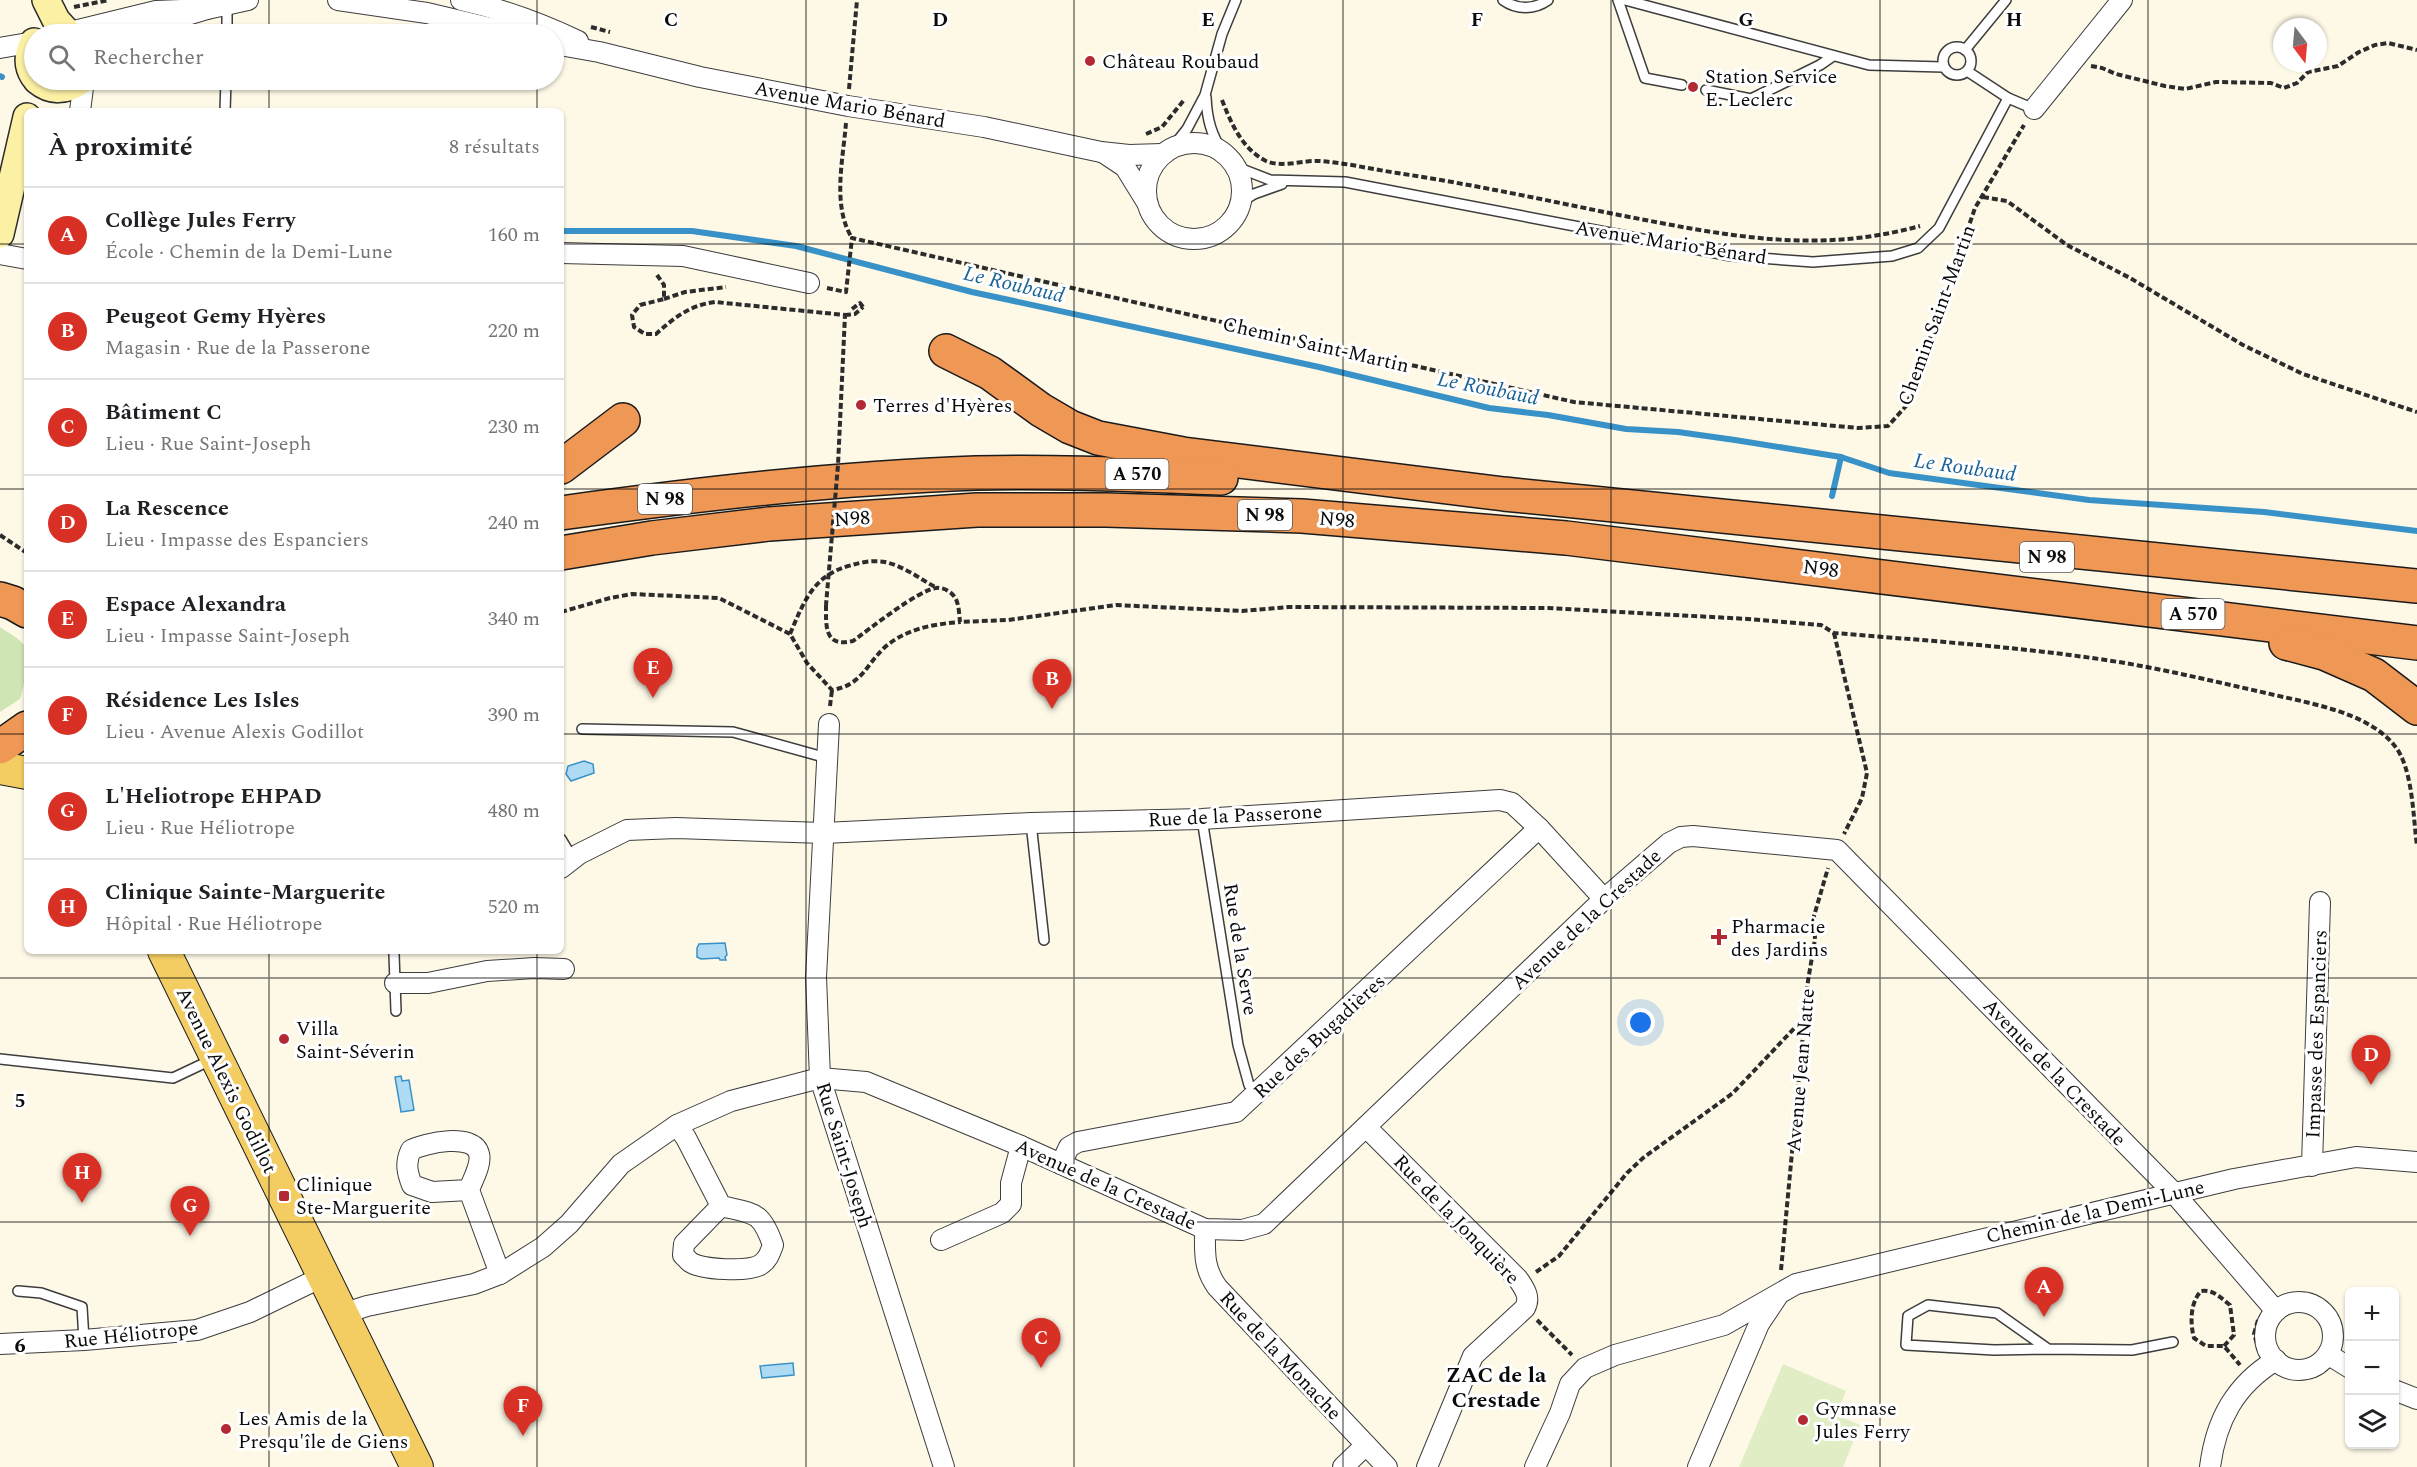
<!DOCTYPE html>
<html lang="fr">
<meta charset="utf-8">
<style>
body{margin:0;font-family:Spectral,serif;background:#f2f2f2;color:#202124}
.controls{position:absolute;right:18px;bottom:18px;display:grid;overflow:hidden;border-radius:9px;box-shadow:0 2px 4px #0004}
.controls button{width:54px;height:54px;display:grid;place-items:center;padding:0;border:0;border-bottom:2px solid #e0e0e0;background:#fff;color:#202124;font:30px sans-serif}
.compass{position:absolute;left:2273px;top:18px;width:54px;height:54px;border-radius:50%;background:#fff;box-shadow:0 2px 4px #0004;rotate:164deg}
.you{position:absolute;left:1641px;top:1023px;width:21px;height:21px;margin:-15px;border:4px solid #fff;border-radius:50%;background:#1a73e8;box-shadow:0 0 0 9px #1a73e833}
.badge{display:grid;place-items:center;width:39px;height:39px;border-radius:50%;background:#d93025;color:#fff;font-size:20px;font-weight:700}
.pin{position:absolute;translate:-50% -50px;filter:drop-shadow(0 2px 3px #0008)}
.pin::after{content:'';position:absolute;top:32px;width:21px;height:18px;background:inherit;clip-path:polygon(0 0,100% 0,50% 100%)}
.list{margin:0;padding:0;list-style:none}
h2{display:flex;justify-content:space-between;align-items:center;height:78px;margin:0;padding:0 24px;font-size:26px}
h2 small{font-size:20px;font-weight:400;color:#757577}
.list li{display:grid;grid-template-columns:39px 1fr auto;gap:18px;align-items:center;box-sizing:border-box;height:96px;padding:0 24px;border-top:2px solid #e0e0e0}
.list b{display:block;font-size:22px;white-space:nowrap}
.list p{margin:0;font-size:20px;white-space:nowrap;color:#757577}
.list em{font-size:20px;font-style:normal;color:#757577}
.icon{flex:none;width:33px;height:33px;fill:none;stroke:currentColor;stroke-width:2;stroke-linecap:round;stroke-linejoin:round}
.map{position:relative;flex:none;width:2417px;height:1467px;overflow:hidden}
.search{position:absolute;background:#fff;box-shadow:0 2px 4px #0004;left:24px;top:24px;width:540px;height:66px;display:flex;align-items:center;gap:15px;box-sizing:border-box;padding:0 21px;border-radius:33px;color:#757577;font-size:22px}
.panel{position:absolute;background:#fff;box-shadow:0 2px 4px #0004;left:24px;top:108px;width:540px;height:846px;border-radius:9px}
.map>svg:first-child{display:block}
.green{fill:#cfe6b4}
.pitch{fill:#e0edc5}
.water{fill:#aedbf3;stroke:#3892c7;stroke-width:1.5}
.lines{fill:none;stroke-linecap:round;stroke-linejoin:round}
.stream{stroke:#3892c7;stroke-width:6}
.lane-casing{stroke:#3d3d3d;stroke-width:12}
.street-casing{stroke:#3d3d3d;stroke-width:22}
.secondary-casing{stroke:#2c2c2c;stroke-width:30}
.primary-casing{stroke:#1b1b1b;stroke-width:34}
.highway-casing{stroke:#1b1b1b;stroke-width:36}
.path{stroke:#2c2c2c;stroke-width:4;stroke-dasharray:6 3;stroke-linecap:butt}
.lane{stroke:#fff;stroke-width:9}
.street{stroke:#fff;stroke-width:20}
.secondary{stroke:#fcf0a5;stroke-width:27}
.primary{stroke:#f3cc62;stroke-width:32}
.highway{stroke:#ef9755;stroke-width:33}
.path-bridge{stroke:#2c2c2c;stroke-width:4;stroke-dasharray:6 3;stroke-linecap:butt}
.grid{fill:none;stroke:#0a0a0a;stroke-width:1.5;stroke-opacity:0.55}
.poi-dot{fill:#b32933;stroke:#fff;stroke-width:2}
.labels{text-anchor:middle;stroke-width:6;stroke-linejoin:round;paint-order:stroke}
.shield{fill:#fff;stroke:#545454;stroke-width:1.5}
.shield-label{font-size:18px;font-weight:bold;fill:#0a0a0a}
.poi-label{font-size:20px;fill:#0a0a0a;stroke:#fff;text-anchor:start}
.street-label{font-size:20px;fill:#0a0a0a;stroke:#fff}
.water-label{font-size:21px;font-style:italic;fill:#1a6295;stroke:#fff}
.quarter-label{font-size:22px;font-weight:bold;fill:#0a0a0a;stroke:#fff}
.grid-label{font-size:20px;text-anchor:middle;font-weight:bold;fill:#0a0a0a;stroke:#fff;stroke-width:6;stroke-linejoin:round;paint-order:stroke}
</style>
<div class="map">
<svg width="2417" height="1467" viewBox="0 0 2417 1467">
<rect width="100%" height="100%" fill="#fef9e7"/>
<!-- green -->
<path class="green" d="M 0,627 C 7,632 19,638 24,645 C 31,656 24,686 20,699 L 0,712 Z"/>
<!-- pitch -->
<polygon class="pitch" points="1783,1364 1846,1391 1836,1415 1860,1425 1843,1467 1739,1467"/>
<!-- water -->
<g class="water">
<polygon points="584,761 593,764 594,773 571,781 566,774 568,766"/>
<polygon points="725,943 727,955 725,957 726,960 720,960 719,958 701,959 697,957 697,948 699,944"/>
<polygon points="401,1076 402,1081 409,1080 414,1110 401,1112 395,1077"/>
<polygon points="793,1363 794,1375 762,1378 760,1366"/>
</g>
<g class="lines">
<!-- stream -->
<g class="stream">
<polyline points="0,76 2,77"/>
<polyline points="561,231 692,231 796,246 972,292 1319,367 1489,408 1548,415 1626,429 1678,432 1735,440 1841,457 1889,473 2089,500 2264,512 2417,531"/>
<polyline points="1832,496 1841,457"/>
</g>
<!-- lane casing -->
<g class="lane-casing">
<g id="lane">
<path d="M 1503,0 C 1517,10 1534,10 1548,0"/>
<polyline points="1618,0 1645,78 1682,85"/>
<polyline points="1625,0 1869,65 1943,67"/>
<polyline points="227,34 227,4"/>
<circle cx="1957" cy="61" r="14"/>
<polyline points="1965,50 2006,0"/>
<polyline points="1967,71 2008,98 2034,109"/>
<polyline points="1706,90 1751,99 1820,65 1833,56"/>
<path d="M 1206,97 C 1207,119 1211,135 1224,154"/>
<polyline points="225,111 226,80"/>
<polyline points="1172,148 1187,129 1205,95 1222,34 1236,0"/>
<polyline points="1234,166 1270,180 1345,182 1731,256 1813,262 1892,256 1918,248 1939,228 2008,98"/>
<polyline points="1240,203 1254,194 1282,184"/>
<polyline points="582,729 733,732 827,758"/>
<polyline points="1202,819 1238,1045 1249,1085"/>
<polyline points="1031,823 1044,940"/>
<polyline points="561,839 573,859"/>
<polyline points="394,954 396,1011"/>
<polyline points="0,1059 173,1078 211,1060"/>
<polyline points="18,1291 41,1293 82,1307 84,1340"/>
<polyline points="2048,1349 1994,1350 1906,1345 1908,1316 1928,1305 1997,1313 2048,1349 2132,1350 2173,1342"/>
</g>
</g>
<!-- street casing -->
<g class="street-casing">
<g id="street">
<polyline points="338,0 427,13 515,34"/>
<path d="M 461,0 C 502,9 540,23 578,41"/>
<polyline points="70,32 156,11 207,9"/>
<polyline points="125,34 207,9 248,0"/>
<polyline points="554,44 599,52 700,77 848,106 984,127 1101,152 1129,155 1162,154"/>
<polyline points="0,48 34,42"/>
<polyline points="2034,109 2122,0"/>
<polyline points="80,111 84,80"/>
<circle cx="1194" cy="191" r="48"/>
<polyline points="1104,153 1125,167 1146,201"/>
<polyline points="561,253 683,256 809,283"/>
<polyline points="0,254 27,259"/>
<polyline points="829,724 816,977 820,1078 944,1467"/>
<polyline points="561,868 579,854 627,830 676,828 824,833 1031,823 1202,819 1500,800 1512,803 1539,828 1604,899"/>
<polyline points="395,983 428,983 487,971 534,968 564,969"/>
<path d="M 677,1125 L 686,1138 L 721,1206 L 684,1244 L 683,1255 C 684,1256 689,1261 690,1262 C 702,1270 748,1272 760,1265 C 768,1260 770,1253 773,1245 C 761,1211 755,1214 721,1206"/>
<path d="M 1366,1127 L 1518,1279 C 1524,1288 1531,1297 1525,1308 L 1473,1356 L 1427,1467"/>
<polyline points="1061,1164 1069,1147 1078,1142 1236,1112 1539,828"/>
<polyline points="2312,1166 2320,902"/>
<path d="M 469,1190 C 472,1181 482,1164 479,1154 C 474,1132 425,1143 411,1150 C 405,1163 407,1172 412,1185 L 432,1192 L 469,1190 L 500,1274"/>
<path d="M 1205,1229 C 1205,1252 1203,1267 1217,1287 L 1387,1467"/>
<polyline points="941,1240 1002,1213 1011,1204 1011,1183 1021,1146"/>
<circle cx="2299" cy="1336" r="34"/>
<polyline points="342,1314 367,1306 474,1284 500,1274 543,1247 569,1224 621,1164 677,1125 731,1101 820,1078 866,1082 1021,1146 1205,1229 1242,1230 1264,1224 1604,899 1669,843 1681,837 1693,836 1837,850 2173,1192 2276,1311"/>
<polyline points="0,1344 84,1340 197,1330 250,1312 324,1276"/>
<polyline points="2329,1355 2350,1368"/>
<polyline points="2394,1390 2417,1399"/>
<polyline points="1343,1467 1366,1445"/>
<polyline points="1535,1467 1560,1413 1570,1384 1585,1368 1615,1355 1724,1325 1796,1284 2234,1179 2356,1157 2417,1162"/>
<polyline points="1698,1467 1759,1324 1777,1297"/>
<path d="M 2210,1467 C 2216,1420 2235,1385 2276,1360"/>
</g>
</g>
<!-- secondary casing -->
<g class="secondary-casing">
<g id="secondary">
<polyline points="46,0 56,20 65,30"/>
<path d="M 34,42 C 28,54 27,65 34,76"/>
<path d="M 37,80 C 51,92 66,91 81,80"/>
<polyline points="0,234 27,117"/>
</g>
</g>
<!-- primary casing -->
<g class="primary-casing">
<g id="primary">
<polyline points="0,768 27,773"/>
<polyline points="164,951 417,1467"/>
</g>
</g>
<!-- highway casing -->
<g class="highway-casing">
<g id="highway">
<polyline points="946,351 990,373 1041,410 1070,427 1098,438 1183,454 1504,494 2417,586"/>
<polyline points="561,467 623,420"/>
<path d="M 561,513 C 699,494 837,478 976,473 C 1058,471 1140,475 1221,478"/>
<polyline points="561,553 652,538 769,524 977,510 1106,510 1302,516 1566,538 2417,643"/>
<polyline points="0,599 13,603 27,611"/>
<polyline points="2286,643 2324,653 2374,675 2417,708"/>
<polyline points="0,747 27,728"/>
</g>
</g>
<!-- path -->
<g class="path">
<polyline points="74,7 109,0"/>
<polyline points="591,27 610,32"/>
<polyline points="2091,66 2102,68 2116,74 2165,86 2185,89 2216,82 2271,83 2284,88 2297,83 2308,72 2338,66 2359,52 2375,45 2388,43 2417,50"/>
<polyline points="849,89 857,0"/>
<path d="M 1222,100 C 1231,123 1242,149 1266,161 C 1282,168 1303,160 1320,161 C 1346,163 1371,169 1397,173 C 1471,184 1545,200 1619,215 C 1724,235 1814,255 1920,226"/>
<path d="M 846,123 C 843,160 832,206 852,238"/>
<polyline points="1146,134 1162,127 1184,100"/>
<polyline points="1983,197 2007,201 2067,245 2130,278 2243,345 2303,374 2417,412"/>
<path d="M 657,275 L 664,285 L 664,299 L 640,305 L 632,315 L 634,327 L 645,334 L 656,334 C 674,318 690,305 715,302 L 825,313"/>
<polyline points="827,288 846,292 852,238 1574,402 1858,428 1888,426 1907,405 1975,208 2024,125"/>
<polyline points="664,299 685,292 726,287"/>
<polyline points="852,309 860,303 863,307"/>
<polyline points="845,315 855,314 863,307"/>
<polyline points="0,535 27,553"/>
<path d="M 826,605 C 826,626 824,648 853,641 C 868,630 920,589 936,588 C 942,587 950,591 953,595 C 959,601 959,613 960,622 L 1008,620 L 1116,605 L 1242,611 L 1288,607 L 1548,608 L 1748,619 L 1821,625 L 1834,633 C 1920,640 2007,646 2092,658 C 2151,666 2208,680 2266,693 C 2307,703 2366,711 2394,745 C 2413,767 2413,817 2417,846"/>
<path d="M 561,612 L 610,598 L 632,594 L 719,598 L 790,634 L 807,663 L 832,690 C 862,685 865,666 885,647 C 906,629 933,624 960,622"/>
<polyline points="1834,633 1867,773 1862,798 1844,834"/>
<path d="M 790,634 C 804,601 814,574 852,565 C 862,562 874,560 885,562 C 903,566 919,578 935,587"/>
<polyline points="830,706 832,690"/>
<polyline points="1781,1270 1808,981 1815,939 1814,916 1828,868"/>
<polyline points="1536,1272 1559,1256 1627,1173 1643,1158 1733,1093 1804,1018"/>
<polyline points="1537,1320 1572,1355"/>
<polyline points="2258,1320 2254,1334 2259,1350"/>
<path d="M 2224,1346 L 2234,1335 L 2230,1305 C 2221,1298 2213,1289 2201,1291 C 2190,1303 2190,1323 2194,1338 L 2206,1346 L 2224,1346 L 2240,1365"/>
</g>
<!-- lane -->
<use href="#lane" class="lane"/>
<!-- street -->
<use href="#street" class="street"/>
<!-- secondary -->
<use href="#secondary" class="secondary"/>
<!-- primary -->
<use href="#primary" class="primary"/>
<!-- highway -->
<use href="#highway" class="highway"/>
<!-- path-bridge -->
<polyline class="path-bridge" points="825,313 845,315 838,465 826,605"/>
</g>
<!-- grid -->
<path class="grid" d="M 269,0 L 269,34M 537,0 L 537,34M 806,0 L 806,1467M 1074,0 L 1074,1467M 1343,0 L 1343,1467M 1611,0 L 1611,1467M 1880,0 L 1880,1467M 2148,0 L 2148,1467M 269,80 L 269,111M 537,80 L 537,111M 0,244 L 27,244M 561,244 L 2417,244M 0,489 L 27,489M 561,489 L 2417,489M 0,734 L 27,734M 561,734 L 2417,734M 269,951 L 269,1467M 537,951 L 537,1467M 0,978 L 2417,978M 0,1222 L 2417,1222"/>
<!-- markers -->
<g class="poi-dot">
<circle cx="1090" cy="61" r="6"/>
<circle cx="1693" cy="87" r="6"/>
<circle cx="861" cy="405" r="6"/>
<path d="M1716 928h6v6h6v6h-6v6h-6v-6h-6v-6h6z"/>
<circle cx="284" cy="1039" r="6"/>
<rect x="278" y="1190" width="12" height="12" rx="3"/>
<circle cx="1803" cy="1420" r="6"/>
<circle cx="226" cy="1429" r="6"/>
</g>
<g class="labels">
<!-- shield labels -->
<g class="shield">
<rect x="1105.5" y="459" width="63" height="30" rx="4.5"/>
<rect x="638" y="484" width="54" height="30" rx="4.5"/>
<rect x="1238" y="500" width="54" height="30" rx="4.5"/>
<rect x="2020" y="542" width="54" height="30" rx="4.5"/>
<rect x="2161.5" y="599" width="63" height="30" rx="4.5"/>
</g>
<g class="shield-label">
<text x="1137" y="480">A 570</text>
<text x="665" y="505">N 98</text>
<text x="1265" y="521">N 98</text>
<text x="2047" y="563">N 98</text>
<text x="2193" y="620">A 570</text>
</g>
<!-- poi labels -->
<g class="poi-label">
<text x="1102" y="68">Château Roubaud</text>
<text x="1705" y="83">Station Service<tspan x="1705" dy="23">E. Leclerc</tspan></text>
<text x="873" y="412">Terres d'Hyères</text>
<text x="1731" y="933">Pharmacie<tspan x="1731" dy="23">des Jardins</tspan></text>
<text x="296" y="1035">Villa<tspan x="296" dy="23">Saint-Séverin</tspan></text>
<text x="296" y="1191">Clinique<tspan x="296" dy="23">Ste-Marguerite</tspan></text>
<text x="1815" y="1415">Gymnase<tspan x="1815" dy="23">Jules Ferry</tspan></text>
<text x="238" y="1425">Les Amis de la<tspan x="238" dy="23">Presqu'île de Giens</tspan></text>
</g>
<!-- street labels -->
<g class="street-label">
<text transform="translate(850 104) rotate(10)" y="7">Avenue Mario Bénard</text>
<text transform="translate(1671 242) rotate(9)" y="7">Avenue Mario Bénard</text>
<text transform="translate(1936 315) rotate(-70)" y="7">Chemin Saint-Martin</text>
<text transform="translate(1316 344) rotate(13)" y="7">Chemin Saint-Martin</text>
<text transform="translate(852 518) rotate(-4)" y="7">N98</text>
<text transform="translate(1337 519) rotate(5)" y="7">N98</text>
<text transform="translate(1821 568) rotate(7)" y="7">N98</text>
<text transform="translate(1235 815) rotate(-3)" y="7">Rue de la Passerone</text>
<text transform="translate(1586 919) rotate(-43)" y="7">Avenue de la Crestade</text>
<text transform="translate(1241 949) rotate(81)" y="7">Rue de la Serve</text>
<text transform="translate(2316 1034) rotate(-88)" y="7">Impasse des Espanciers</text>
<text transform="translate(1319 1036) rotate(-43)" y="7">Rue des Bugadières</text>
<text transform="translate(1800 1070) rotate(-85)" y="7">Avenue Jean Natte</text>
<text transform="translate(2055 1072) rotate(46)" y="7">Avenue de la Crestade</text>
<text transform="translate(227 1080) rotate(64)" y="7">Avenue Alexis Godillot</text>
<text transform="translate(845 1155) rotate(73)" y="7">Rue Saint-Joseph</text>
<text transform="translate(1106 1184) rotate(24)" y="7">Avenue de la Crestade</text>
<text transform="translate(2095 1211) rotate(-13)" y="7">Chemin de la Demi-Lune</text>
<text transform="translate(1457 1219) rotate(46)" y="7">Rue de la Jonquière</text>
<text transform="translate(131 1334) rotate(-6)" y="7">Rue Héliotrope</text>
<text transform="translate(1281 1355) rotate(47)" y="7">Rue de la Monache</text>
</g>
<!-- water labels -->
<g class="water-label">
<text transform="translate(1014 284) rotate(13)" y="7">Le Roubaud</text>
<text transform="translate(1488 388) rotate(11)" y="7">Le Roubaud</text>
<text transform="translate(1965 467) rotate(8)" y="7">Le Roubaud</text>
</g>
<!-- quarter labels -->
<g class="quarter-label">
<text x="1496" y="1382">ZAC de la<tspan x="1496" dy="25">Crestade</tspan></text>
</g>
</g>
<g class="grid-label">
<text x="671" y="26">C</text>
<text x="940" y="26">D</text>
<text x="1208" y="26">E</text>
<text x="1477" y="26">F</text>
<text x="1746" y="26">G</text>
<text x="2014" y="26">H</text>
<text x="20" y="1107">5</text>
<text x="20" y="1352">6</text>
</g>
</svg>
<div class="controls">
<button>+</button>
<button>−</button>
<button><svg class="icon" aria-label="layers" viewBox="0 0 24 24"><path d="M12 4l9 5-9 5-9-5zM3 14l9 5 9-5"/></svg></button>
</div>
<svg class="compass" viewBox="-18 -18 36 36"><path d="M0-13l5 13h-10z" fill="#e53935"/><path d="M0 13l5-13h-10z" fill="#757577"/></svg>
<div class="you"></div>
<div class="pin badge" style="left:2044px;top:1317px">A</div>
<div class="pin badge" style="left:1052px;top:709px">B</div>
<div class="pin badge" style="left:1041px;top:1368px">C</div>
<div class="pin badge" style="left:2371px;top:1085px">D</div>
<div class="pin badge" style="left:653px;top:698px">E</div>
<div class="pin badge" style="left:523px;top:1436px">F</div>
<div class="pin badge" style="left:190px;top:1236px">G</div>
<div class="pin badge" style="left:82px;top:1203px">H</div>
<div class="search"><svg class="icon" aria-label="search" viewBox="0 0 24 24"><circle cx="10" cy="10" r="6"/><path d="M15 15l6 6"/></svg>Rechercher</div>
<section class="panel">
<h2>À proximité<small>8 résultats</small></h2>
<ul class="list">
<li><span class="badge">A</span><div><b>Collège Jules Ferry</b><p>École · Chemin de la Demi-Lune</p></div><em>160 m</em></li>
<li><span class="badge">B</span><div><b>Peugeot Gemy Hyères</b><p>Magasin · Rue de la Passerone</p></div><em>220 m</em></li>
<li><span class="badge">C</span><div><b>Bâtiment C</b><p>Lieu · Rue Saint-Joseph</p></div><em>230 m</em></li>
<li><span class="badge">D</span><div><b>La Rescence</b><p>Lieu · Impasse des Espanciers</p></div><em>240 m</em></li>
<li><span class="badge">E</span><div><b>Espace Alexandra</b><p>Lieu · Impasse Saint-Joseph</p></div><em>340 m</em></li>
<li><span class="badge">F</span><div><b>Résidence Les Isles</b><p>Lieu · Avenue Alexis Godillot</p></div><em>390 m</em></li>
<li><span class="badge">G</span><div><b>L'Heliotrope EHPAD</b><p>Lieu · Rue Héliotrope</p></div><em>480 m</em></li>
<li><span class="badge">H</span><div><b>Clinique Sainte-Marguerite</b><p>Hôpital · Rue Héliotrope</p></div><em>520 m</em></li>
</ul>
</section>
</div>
